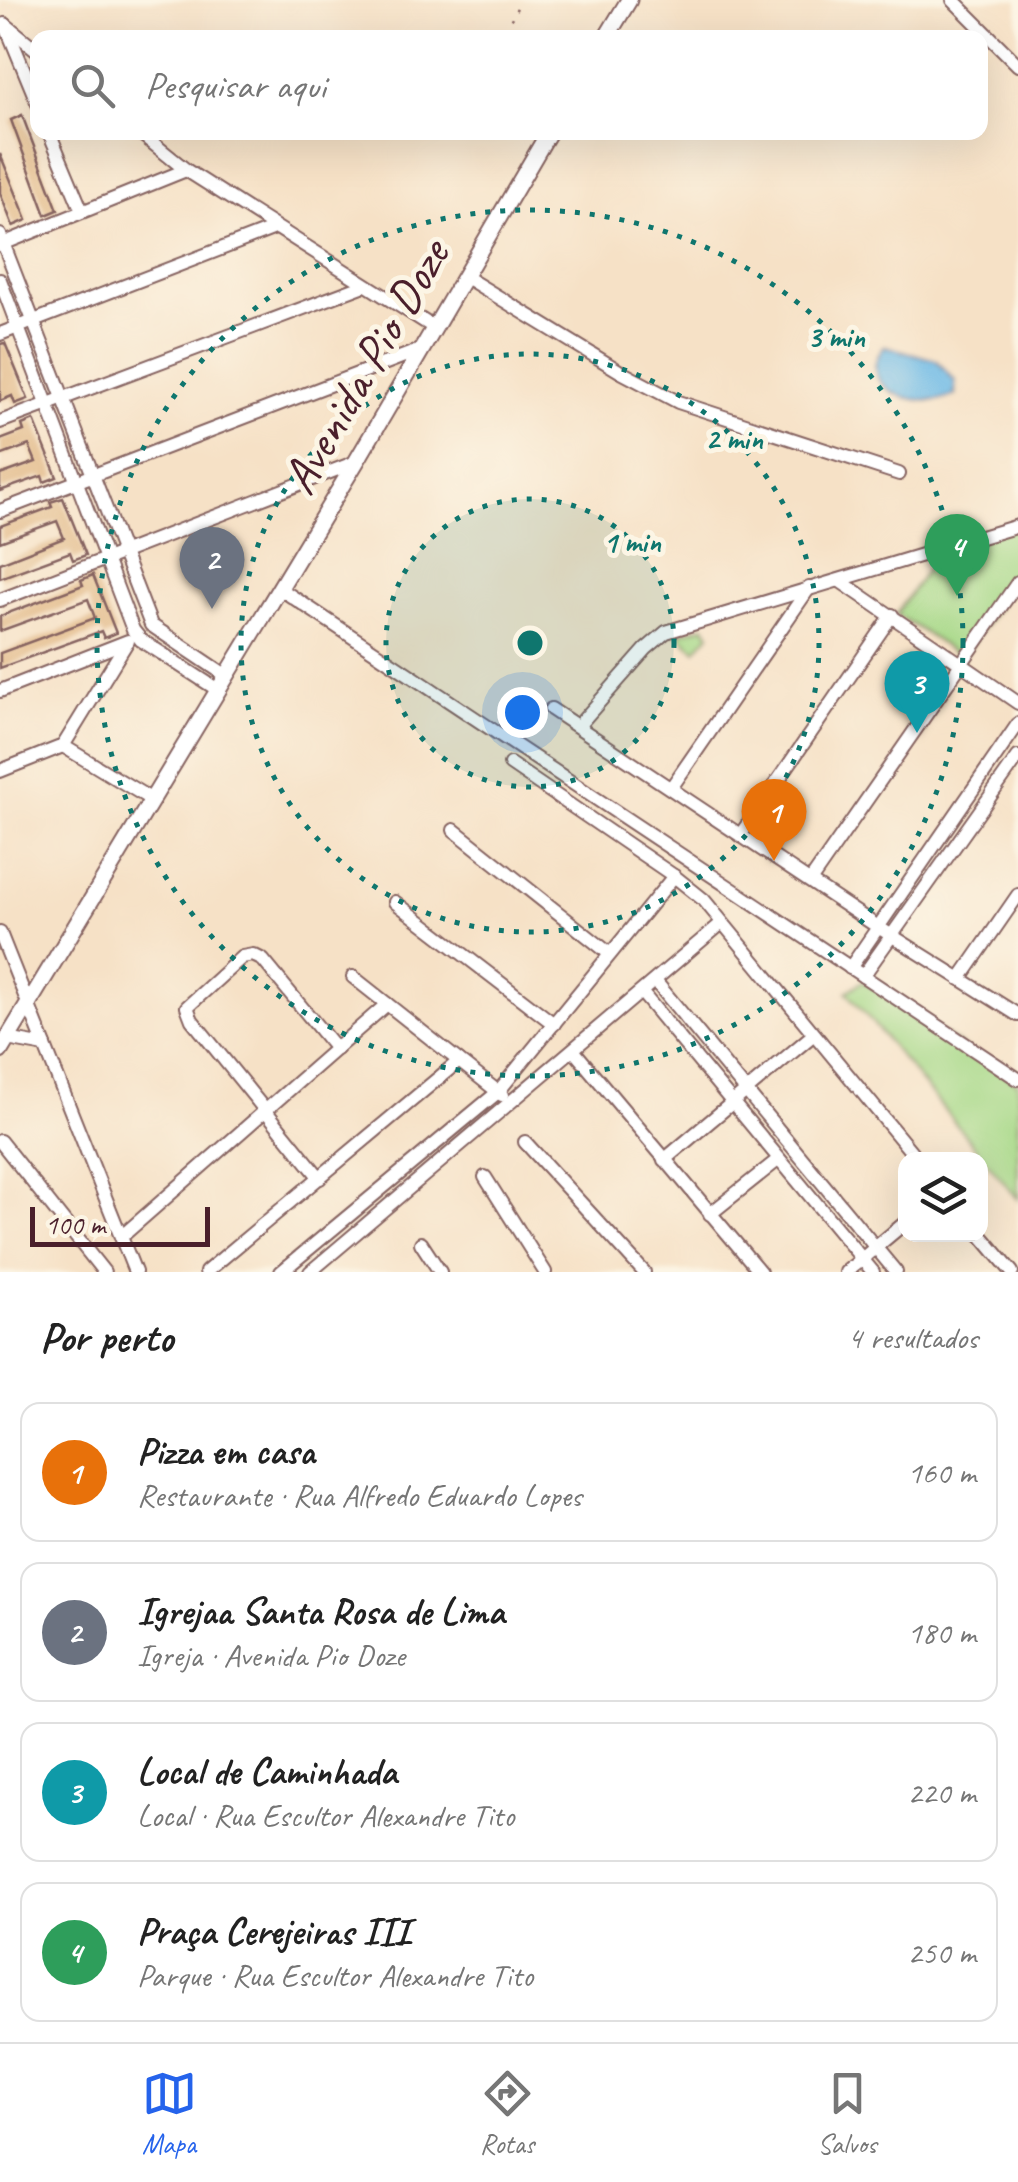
<!DOCTYPE html>
<html lang="pt">
<meta charset="utf-8">
<style>
body{margin:0;font-family:Caveat,sans-serif;background:#f2f2f2;color:#222}
.controls{position:absolute;right:30px;bottom:30px;display:grid;overflow:hidden;border-radius:20px;box-shadow:0 10px 40px #0002}
.controls button{width:90px;height:90px;display:grid;place-items:center;padding:0;border:0;border-bottom:2px solid #e0e0e0;background:#fff;color:#222;font:50px sans-serif}
.scale{position:absolute;left:30px;bottom:25px;width:180px;box-sizing:border-box;padding-left:10px;border:5px solid #4a1f2b;border-top:0;font-size:28px;line-height:35px;white-space:nowrap;color:#4a1f2b;-webkit-text-stroke:8px #fcf5e5;paint-order:stroke}
.you{position:absolute;left:522px;top:712px;width:35px;height:35px;margin:-25px;border:8px solid #fff;border-radius:50%;background:#1a73e8;box-shadow:0 0 0 15px #1a73e833}
.badge{display:grid;place-items:center;width:65px;height:65px;border-radius:50%;background:#2563eb;color:#fff;font-size:32px;font-weight:700}
.pin{position:absolute;translate:-50% -82px;filter:drop-shadow(0 2px 5px #0008)}
.pin::after{content:'';position:absolute;top:52px;width:35px;height:30px;background:inherit;clip-path:polygon(0 0,100% 0,50% 100%)}
.list{margin:0;padding:0;list-style:none}
h2{display:flex;justify-content:space-between;align-items:center;height:130px;margin:0;padding:0 40px;font-size:42px}
h2 small{font-size:32px;font-weight:400;color:#767676}
.list li{display:grid;grid-template-columns:65px 1fr auto;gap:30px;align-items:center;box-sizing:border-box;height:140px;margin:0 20px 20px;padding:0 20px;border:2px solid #e0e0e0;border-radius:20px}
.list b{display:block;font-size:38px;white-space:nowrap}
.list p{margin:0;font-size:32px;white-space:nowrap;color:#767676}
.list em{font-size:32px;font-style:normal;color:#767676}
.icon{flex:none;width:55px;height:55px;fill:none;stroke:currentColor;stroke-width:2;stroke-linecap:round;stroke-linejoin:round}
.map{position:relative;flex:none;width:1018px;height:1272px;overflow:hidden}
.search{position:absolute;background:#fff;box-shadow:0 10px 40px #0002;left:30px;right:30px;top:30px;height:110px;display:flex;align-items:center;gap:25px;box-sizing:border-box;padding:0 35px;border-radius:20px;color:#767676;font-size:38px}
.sheet{height:770px;background:#fff}
nav{display:flex;justify-content:space-around;align-items:center;box-sizing:border-box;height:140px;border-top:2px solid #e0e0e0;background:#fff;font-size:28px;color:#767676}
nav a{display:grid;justify-items:center;gap:5px}
nav .on{color:#2563eb}
.map>svg:first-child{display:block}
.green{fill:#a6d887;stroke:#787c59;stroke-width:2.5}
.water{fill:#6cb9e6;stroke:#5b6c88;stroke-width:2.5}
.building{fill:#e2b988}
.lines{fill:none;stroke-linecap:round;stroke-linejoin:round}
.minor-casing{stroke:#866361;stroke-width:16}
.tertiary-casing{stroke:#866361;stroke-width:19}
.path{stroke:#866361;stroke-width:2.5;stroke-dasharray:2.5 8;stroke-linecap:butt}
.minor{stroke:#fff;stroke-width:12}
.tertiary{stroke:#fff;stroke-width:15}
.ring{fill:none;stroke:#0f766e;stroke-width:5;stroke-dasharray:5 10}
.labels{text-anchor:middle;stroke-width:10;stroke-linejoin:round;paint-order:stroke}
.street-label{font-size:50px;fill:#4a1f2b;stroke:#fcf5e5}
.centre{fill:#0f766e;stroke:#fcf5e5;stroke-width:5}
.ring-label{font-size:30px;text-anchor:middle;font-weight:bold;fill:#0f766e;stroke:#fcf5e5;stroke-width:10;stroke-linejoin:round;paint-order:stroke}
</style>
<div class="map">
<svg width="1018" height="1272" viewBox="0 0 1018 1272">
<rect width="100%" height="100%" fill="#fcf5e5"/>
<filter id="ink" filterUnits="userSpaceOnUse"><feTurbulence type="fractalNoise" baseFrequency=".01" numOctaves="2"/><feDisplacementMap in="SourceGraphic" scale="20" xChannelSelector="R" yChannelSelector="G"/><feConvolveMatrix kernelMatrix="1 2 1 2 8 2 1 2 1" color-interpolation-filters="sRGB"/></filter>
<filter id="wash" filterUnits="userSpaceOnUse"><feTurbulence type="fractalNoise" baseFrequency=".0048" numOctaves="4" result="noise"/><feDisplacementMap in="SourceGraphic" scale="40" xChannelSelector="R" yChannelSelector="G"/><feGaussianBlur stdDeviation="2.25" result="paint"/><feColorMatrix in="noise" values="0 0 0 0 0 0 0 0 0 0 0 0 0 0 0 0 0 1.4 0 .05"/><feComposite in="paint" operator="in"/></filter>
<g filter="url(#wash)">
<rect width="100%" height="100%" fill="#f6e1c6"/>
<!-- green -->
<g class="green">
<polygon points="1018,524 1018,578 962,658 896,614 942,547"/>
<polygon points="705,626 710,634 696,650 677,634"/>
<polygon points="863,981 1018,1083 1018,1199 847,992"/>
</g>
<!-- water -->
<path class="water" d="M 885,346 L 936,360 L 955,381 L 955,395 C 922,412 849,388 885,346 Z"/>
<g id="blocks">
<!-- building -->
<g class="building">
<polygon points="22,115 58,210 46,215 11,120"/>
<polygon points="0,154 27,220 13,226 0,193"/>
<polygon points="5,343 28,399 15,404 12,396 0,401 0,344"/>
<polygon points="34,420 57,477 44,482 42,476 0,491 0,475 36,462 29,445 0,456 0,440 24,431 22,425"/>
<polygon points="63,498 86,555 73,560 70,552 0,578 0,563 64,538 57,521 0,542 0,526 52,507 50,502"/>
<polygon points="93,575 116,633 104,638 101,631 0,668 0,653 95,618 88,599 0,631 0,616 83,585 81,580"/>
</g>
</g>
</g>
<g filter="url(#ink)">
<use href="#blocks" fill-opacity="0" stroke="#866361" stroke-width="2.5"/>
<g class="lines">
<!-- minor casing -->
<g class="minor-casing">
<g id="minor">
<polyline points="953,0 1018,65"/>
<polyline points="5,24 38,104"/>
<polyline points="6,25 38,51"/>
<polyline points="49,132 82,211"/>
<polyline points="139,132 186,170 433,327"/>
<polyline points="0,235 151,625 227,676"/>
<polyline points="0,245 186,170"/>
<polyline points="464,276 621,372 678,402 899,474"/>
<polyline points="0,280 133,630 141,640 218,690"/>
<polyline points="0,334 275,228"/>
<polyline points="0,422 365,285"/>
<polyline points="0,511 420,350"/>
<polyline points="840,581 1018,703"/>
<polyline points="279,588 1018,1079"/>
<polyline points="0,600 356,462"/>
<polyline points="0,691 128,641"/>
<polyline points="551,709 878,927 1018,1015"/>
<polyline points="578,726 646,649 666,632 1018,526"/>
<polyline points="63,746 152,800"/>
<polyline points="510,764 674,876 704,900 918,1160"/>
<polyline points="0,771 63,746 127,642"/>
<polyline points="671,788 809,588"/>
<polyline points="454,830 610,954"/>
<polyline points="741,834 892,615"/>
<polyline points="811,880 1018,582"/>
<polyline points="395,902 554,1024"/>
<polyline points="0,933 135,1272"/>
<polyline points="850,968 1018,724"/>
<polyline points="863,976 1018,757"/>
<polyline points="353,977 502,1095"/>
<polyline points="960,979 1018,895"/>
<polyline points="656,982 896,1272"/>
<polyline points="642,993 873,1272"/>
<polyline points="7,1039 45,1046"/>
<polyline points="574,1051 760,1272"/>
<polyline points="0,1141 104,1272"/>
<polyline points="525,1142 644,1272"/>
<polyline points="664,1160 814,1034"/>
<polyline points="485,1177 545,1272"/>
<polyline points="320,1178 192,1020 187,1007 242,957 253,955 263,960 336,1049"/>
<polyline points="710,1214 779,1159"/>
<polyline points="980,1234 1012,1272"/>
<polyline points="121,1237 387,1004"/>
<polyline points="421,1243 440,1272"/>
<polyline points="206,1272 459,1061"/>
<polyline points="281,1272 498,1092 674,876"/>
<polyline points="310,1272 722,923"/>
<polyline points="846,1272 906,1222"/>
</g>
</g>
<!-- tertiary casing -->
<g class="tertiary-casing">
<g id="tertiary">
<polyline points="606,38 629,0"/>
<polyline points="0,1051 356,462 549,132"/>
</g>
</g>
<!-- path -->
<polyline class="path" points="501,38 520,2"/>
<!-- minor -->
<use href="#minor" class="minor"/>
<!-- tertiary -->
<use href="#tertiary" class="tertiary"/>
</g>
</g>
<!-- distance rings -->
<circle cx="530" cy="643" r="144" fill="#0f766e" fill-opacity=".12"/>
<g class="ring">
<circle cx="530" cy="643" r="144"/>
<circle cx="530" cy="643" r="289"/>
<circle cx="530" cy="643" r="433"/>
</g>
<g class="labels">
<!-- street labels -->
<g class="street-label">
<text transform="translate(364 366) rotate(-60)" y="18">Avenida Pio Doze</text>
</g>
</g>
<circle cx="530" cy="643" r="15" class="centre"/>
<g class="ring-label">
<text x="836" y="347">3 min</text>
<text x="734" y="449">2 min</text>
<text x="632" y="552">1 min</text>
</g>
</svg>
<div class="controls">
<button><svg class="icon" aria-label="layers" viewBox="0 0 24 24"><path d="M12 4l9 5-9 5-9-5zM3 14l9 5 9-5"/></svg></button>
</div>
<div class="scale">100 m</div>
<div class="you"></div>
<div class="pin badge" style="left:774px;top:861px;background:#e8710a">1</div>
<div class="pin badge" style="left:212px;top:609px;background:#6b7280">2</div>
<div class="pin badge" style="left:917px;top:733px;background:#0f9aa8">3</div>
<div class="pin badge" style="left:957px;top:596px;background:#2e9e5b">4</div>
<div class="search"><svg class="icon" aria-label="search" viewBox="0 0 24 24"><circle cx="10" cy="10" r="6"/><path d="M15 15l6 6"/></svg>Pesquisar aqui</div>
</div>
<section class="sheet">
<h2>Por perto<small>4 resultados</small></h2>
<ul class="list">
<li><span class="badge" style="background:#e8710a">1</span><div><b>Pizza em casa</b><p>Restaurante · Rua Alfredo Eduardo Lopes</p></div><em>160 m</em></li>
<li><span class="badge" style="background:#6b7280">2</span><div><b>Igrejaa Santa Rosa de Lima</b><p>Igreja · Avenida Pio Doze</p></div><em>180 m</em></li>
<li><span class="badge" style="background:#0f9aa8">3</span><div><b>Local de Caminhada</b><p>Local · Rua Escultor Alexandre Tito</p></div><em>220 m</em></li>
<li><span class="badge" style="background:#2e9e5b">4</span><div><b>Praça Cerejeiras III</b><p>Parque · Rua Escultor Alexandre Tito</p></div><em>250 m</em></li>
</ul>
</section>
<nav>
<a class="on"><svg class="icon" aria-label="map" viewBox="0 0 24 24"><path d="M3 6l6-2 6 2 6-2v14l-6 2-6-2-6 2zM9 4v14M15 6v14"/></svg>Mapa</a>
<a><svg class="icon" aria-label="directions" viewBox="0 0 24 24"><path d="M12 3l9 9-9 9-9-9zM9 14v-3h6M13 9l2 2-2 2"/></svg>Rotas</a>
<a><svg class="icon" aria-label="saved" viewBox="0 0 24 24"><path d="M7 4h10v16l-5-4-5 4z"/></svg>Salvos</a>
</nav>
